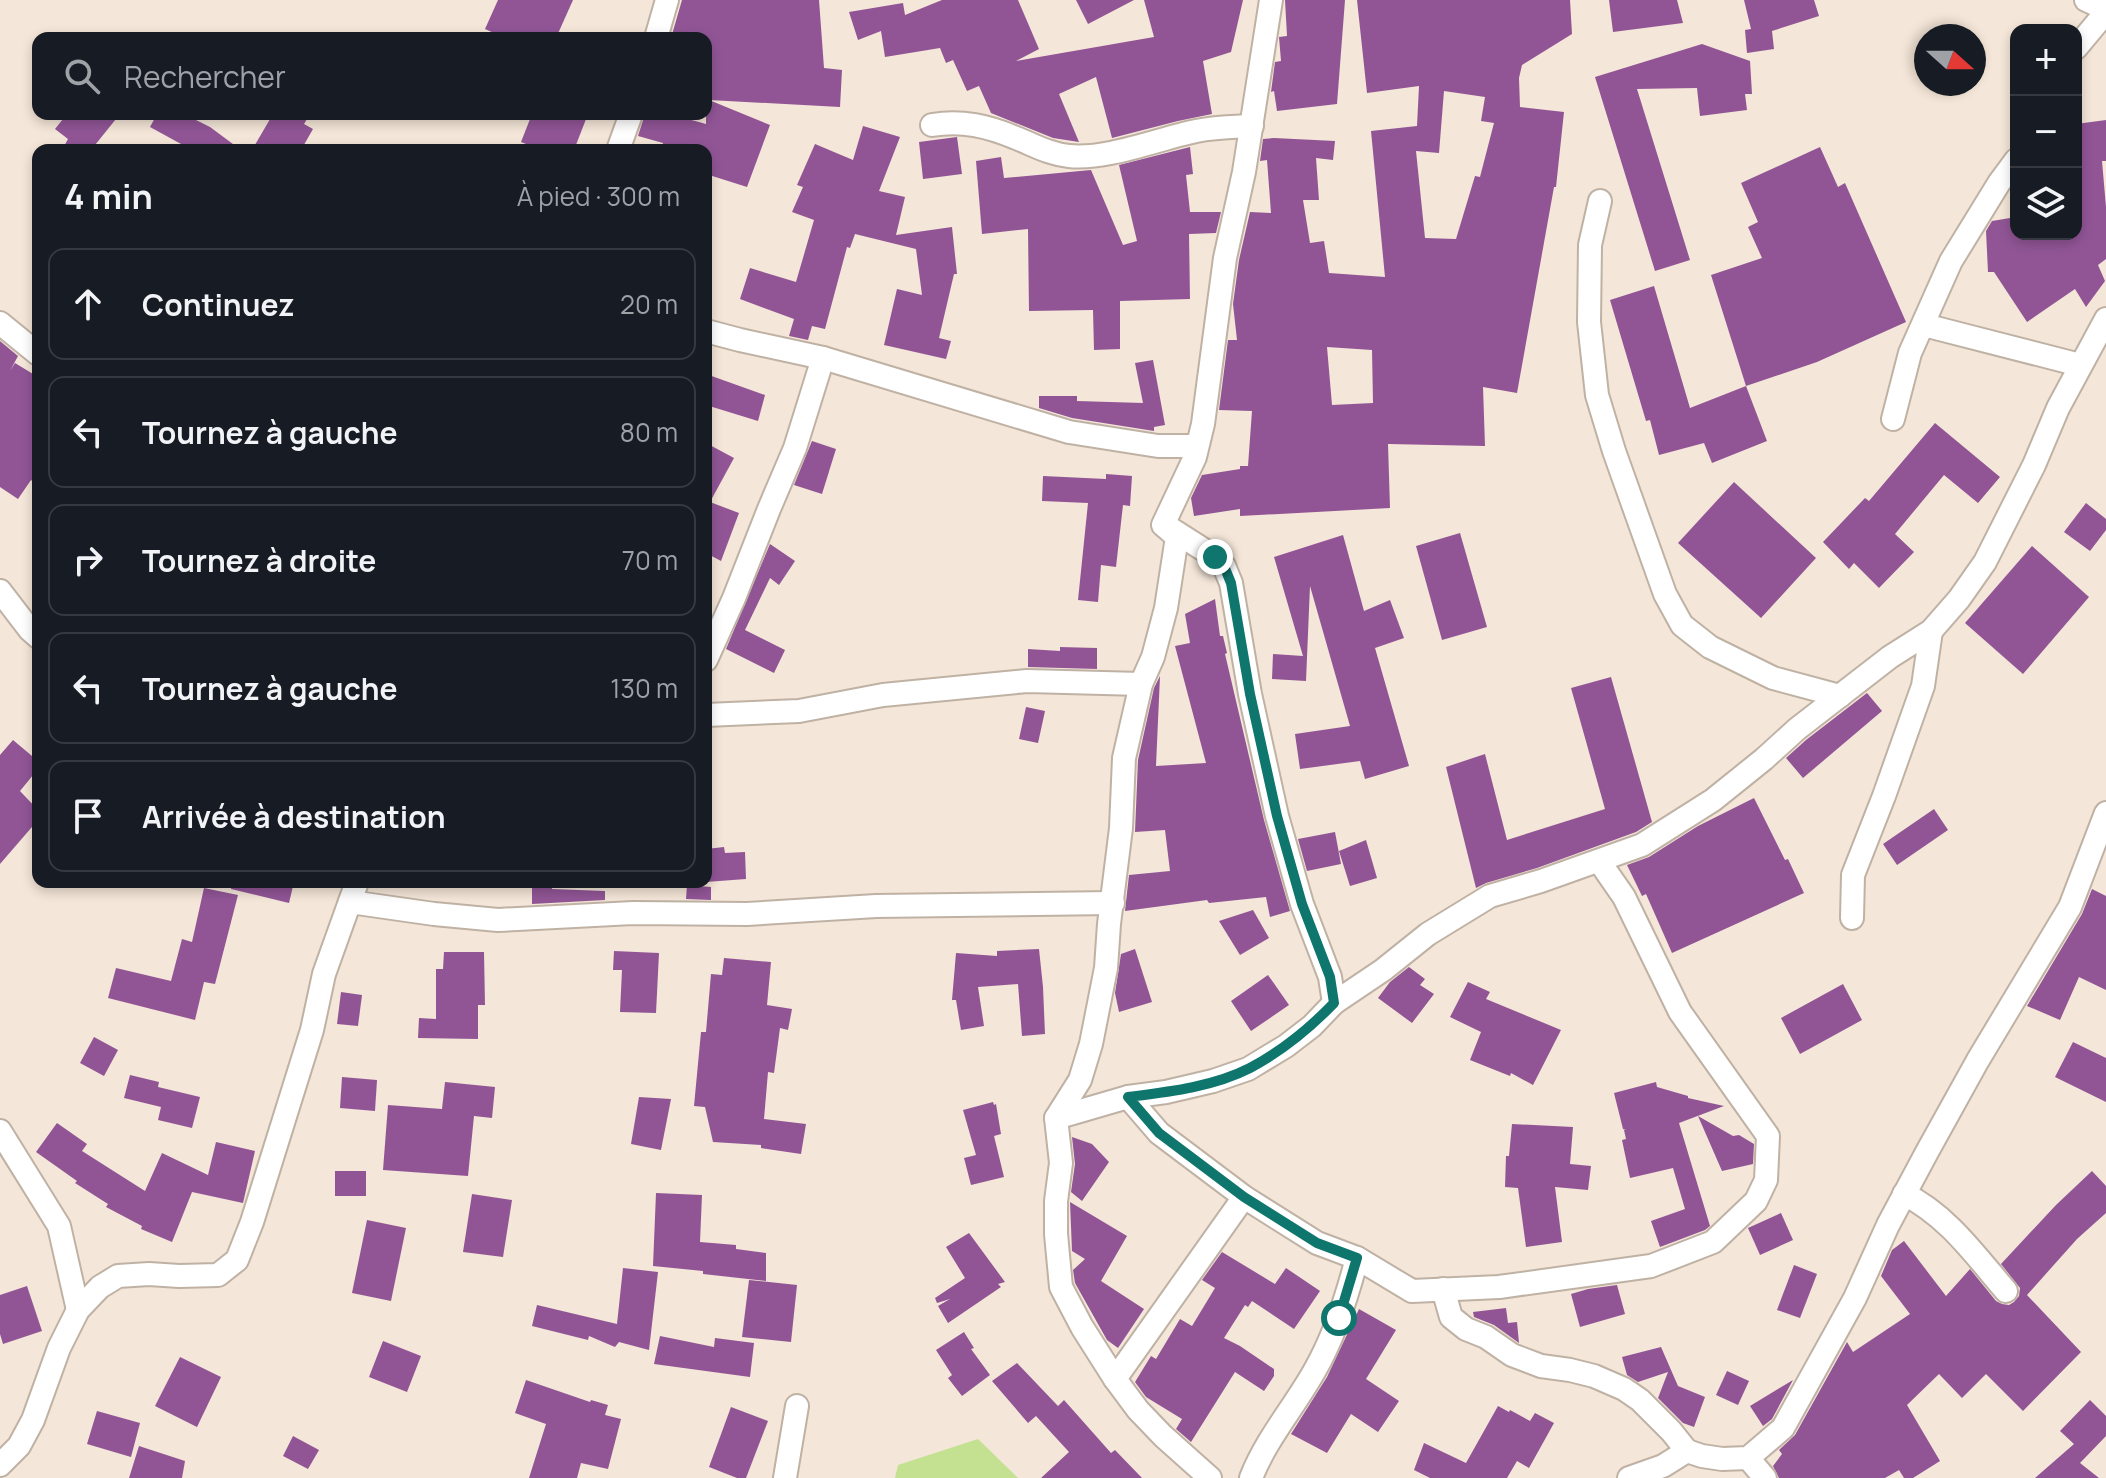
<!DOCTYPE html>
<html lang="fr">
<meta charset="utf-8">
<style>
body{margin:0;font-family:Manrope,sans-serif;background:#20242c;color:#f1f3f6}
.controls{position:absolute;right:24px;top:24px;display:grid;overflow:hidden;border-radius:16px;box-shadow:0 4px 12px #0003}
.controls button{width:72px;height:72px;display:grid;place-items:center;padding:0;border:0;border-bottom:2px solid #363941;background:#171b24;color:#f1f3f6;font:40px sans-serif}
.compass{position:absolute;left:1914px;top:24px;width:72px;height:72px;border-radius:50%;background:#171b24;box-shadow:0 4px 12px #0003;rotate:111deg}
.stop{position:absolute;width:24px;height:24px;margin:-18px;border:6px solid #0f766e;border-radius:50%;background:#fff}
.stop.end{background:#0f766e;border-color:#fff;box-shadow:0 2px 8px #0008}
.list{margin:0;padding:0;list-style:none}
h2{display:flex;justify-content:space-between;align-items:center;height:104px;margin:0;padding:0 32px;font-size:34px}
h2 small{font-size:26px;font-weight:400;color:#9ea1a6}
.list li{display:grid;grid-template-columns:52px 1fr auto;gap:24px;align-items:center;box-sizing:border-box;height:112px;margin:0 16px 16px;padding:0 16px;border:2px solid #363941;border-radius:16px}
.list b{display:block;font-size:30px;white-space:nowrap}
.list em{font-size:26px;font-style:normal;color:#9ea1a6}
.icon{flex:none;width:44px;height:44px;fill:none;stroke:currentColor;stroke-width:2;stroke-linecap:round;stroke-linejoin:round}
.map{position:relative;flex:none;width:2106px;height:1478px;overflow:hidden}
.search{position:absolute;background:#171b24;box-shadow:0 4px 12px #0003;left:32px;top:32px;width:680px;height:88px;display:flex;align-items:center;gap:20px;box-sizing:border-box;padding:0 28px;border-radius:16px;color:#9ea1a6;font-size:30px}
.panel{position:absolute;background:#171b24;box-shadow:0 4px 12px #0003;left:32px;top:144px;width:680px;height:744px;border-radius:16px}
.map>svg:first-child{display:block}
.green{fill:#c3e190}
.building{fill:#915596;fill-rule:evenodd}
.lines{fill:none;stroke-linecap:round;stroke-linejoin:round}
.minor-casing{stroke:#bfb2a4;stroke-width:26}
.minor{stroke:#fff;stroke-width:22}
.route{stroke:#0f766e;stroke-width:10}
</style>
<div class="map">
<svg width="2106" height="1478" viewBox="0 0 2106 1478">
<rect width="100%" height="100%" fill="#f4e6d8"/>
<!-- green -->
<polygon class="green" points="978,1439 1018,1478 895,1478 898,1465"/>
<!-- building -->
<g class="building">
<polygon points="498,0 573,0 556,38 505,38 485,29"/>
<polygon points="682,0 819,0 824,68 842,70 840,107 709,100 770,125 747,187 706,174 706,150 661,150 663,143 638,136 645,114 670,114 706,124 706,38 671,38"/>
<polygon points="942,0 1018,0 1039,49 1016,61 1154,37 1144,0 1243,0 1231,52 1203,61 1212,114 1178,121 1112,138 1096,77 1059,94 1079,142 1053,138 991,113 979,86 967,91 953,60 946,63 940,48 885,57 881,31 858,40 849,12 903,3 905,15"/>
<polygon points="1076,0 1134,0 1088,24"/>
<polygon points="1285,0 1345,0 1337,104 1277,111 1274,91 1271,92 1275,62 1281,61 1279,37 1287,36"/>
<path d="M 1357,0 L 1570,0 L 1572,34 L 1522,65 L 1519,78 L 1520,107 L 1564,112 L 1556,187 L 1554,187 L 1517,393 L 1483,387 L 1485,446 L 1388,444 L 1390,508 L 1240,516 L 1240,509 L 1194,516 L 1191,498 L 1202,475 L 1240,469 L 1240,466 L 1248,466 L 1252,411 L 1219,410 L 1228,340 L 1237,340 L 1233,304 L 1239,260 L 1250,212 L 1271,213 L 1267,160 L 1260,161 L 1263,139 L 1274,138 L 1335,141 L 1333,160 L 1316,158 L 1319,200 L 1303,200 L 1310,243 L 1324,241 L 1329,273 L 1385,277 L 1371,131 L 1417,126 L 1419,86 L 1367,93 ZM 1444,91 L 1485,97 L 1481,121 L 1494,123 L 1480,177 L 1475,176 L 1456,239 L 1425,238 L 1416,151 L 1439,153 ZM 1327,347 L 1372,350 L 1373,403 L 1332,405 Z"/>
<polygon points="1609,0 1677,0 1683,23 1613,32"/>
<polygon points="1744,0 1814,0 1819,16 1772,31 1774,49 1747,53 1745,30 1751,29"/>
<polygon points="1702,44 1750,61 1752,94 1745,94 1747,110 1700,116 1697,88 1637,89 1690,260 1655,271 1595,77"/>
<polygon points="67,114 120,114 91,150 62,150 68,139 55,129"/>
<polygon points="157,114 184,114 210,127 241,150 192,150 150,127"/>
<polygon points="273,114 310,114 304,124 313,129 301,150 252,150"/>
<polygon points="532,114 588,114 574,150 541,150 521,142"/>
<polygon points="2106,120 2106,161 2102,161 2106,207 2106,259 2098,265 2105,281 2086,307 2075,289 2027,322 1994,272 1988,272 1986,231 1992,221 2016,217 2016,234 2076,234 2076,124"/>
<polygon points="863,126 900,137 879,191 905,197 896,235 952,227 957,274 954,274 939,338 951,341 946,359 884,345 897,289 922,295 916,249 855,234 850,248 847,247 825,329 812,326 808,340 789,336 794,319 740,299 750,268 796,282 814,220 792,212 803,187 797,185 815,144 853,160"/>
<polygon points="957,137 962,174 923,179 919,142"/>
<polygon points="1190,147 1193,174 1186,175 1190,212 1221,212 1216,233 1189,234 1190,299 1120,301 1120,349 1094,350 1093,310 1029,311 1028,229 982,234 976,161 1001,157 1004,178 1091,170 1123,245 1137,241 1119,165"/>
<polygon points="1820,147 1838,187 1845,183 1906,322 1817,362 1746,386 1711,275 1762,258 1748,227 1758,222 1741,183"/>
<polygon points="1654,286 1690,408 1746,386 1767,441 1712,463 1704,443 1659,455 1650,420 1646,421 1610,300"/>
<polygon points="0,341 18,356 10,371 15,363 38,377 38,486 31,480 18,499 0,487"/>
<polygon points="1153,360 1165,425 1154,427 1154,431 1072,418 1039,408 1039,396 1077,396 1077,401 1143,403 1135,363"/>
<polygon points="706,374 765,395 758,421 706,405"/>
<polygon points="1935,423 2000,477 1978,503 1944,475 1895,534 1914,552 1879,588 1854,563 1849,569 1823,542 1865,498 1869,501"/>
<polygon points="812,441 836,449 822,494 794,485"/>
<polygon points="706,443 734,458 710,502 739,513 721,561 706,553"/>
<polygon points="1106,474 1132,476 1130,506 1123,505 1116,567 1101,565 1098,602 1078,600 1088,503 1042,501 1043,476 1106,479"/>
<polygon points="1734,482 1816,558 1761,618 1678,543"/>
<polygon points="2086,503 2106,519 2106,530 2090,551 2064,532"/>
<polygon points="1460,533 1487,627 1442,640 1416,546"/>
<polygon points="1343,535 1364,611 1390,600 1404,638 1375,648 1409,766 1365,779 1360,761 1300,769 1295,734 1350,726 1310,586 1306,681 1272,679 1273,654 1303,656 1274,557"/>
<polygon points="770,544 795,561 779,585 770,578 745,630 785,650 774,673 726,649"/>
<polygon points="2032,546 2089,597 2023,674 1965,623"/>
<polygon points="1215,599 1220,636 1223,636 1227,653 1225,654 1264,820 1290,911 1270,917 1266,897 1209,903 1207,900 1125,911 1129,875 1170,871 1165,830 1135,832 1138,760 1154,688 1160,676 1156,766 1206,763 1175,646 1190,643 1185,614"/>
<polygon points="1060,647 1097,648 1097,669 1028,667 1028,649 1060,651"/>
<polygon points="1611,677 1652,822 1636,832 1537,868 1486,883 1476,888 1446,767 1485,754 1507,840 1605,809 1571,688"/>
<polygon points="1867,693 1882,711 1803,778 1786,758 1806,740"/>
<polygon points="1026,707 1045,711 1038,743 1019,739"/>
<polygon points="13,740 38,761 38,769 20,791 38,810 38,820 0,864 0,755"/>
<polygon points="1754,798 1785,860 1788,859 1804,893 1672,953 1646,894 1642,896 1627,865 1649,857 1698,826"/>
<polygon points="1934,809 1948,830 1897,865 1883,844"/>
<polygon points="1335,832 1341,864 1307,871 1298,839"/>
<polygon points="1366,840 1377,878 1350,886 1339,851"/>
<polygon points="724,847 725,853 745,852 746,879 706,882 706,849"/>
<polygon points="232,882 294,882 289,903 231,889"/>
<polygon points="532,882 552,882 552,889 605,891 605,900 532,904"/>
<polygon points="687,885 711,887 711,900 686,899"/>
<polygon points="204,888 238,895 215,984 204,982 195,1020 108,998 116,968 171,981 182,939 192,942"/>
<polygon points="2092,889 2106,896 2106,990 2079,977 2060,1020 2027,1006 2082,914"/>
<polygon points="1253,910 1269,938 1240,955 1219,921"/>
<polygon points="1039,949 1043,987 1045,1034 1022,1036 1018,984 978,987 984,1026 961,1030 956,1000 952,1000 956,953 997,956 997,951"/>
<polygon points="1135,949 1152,1002 1119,1012 1115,993 1121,954"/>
<polygon points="614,951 659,953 656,1013 620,1012 622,970 613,970"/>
<polygon points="444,952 484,952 485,1005 478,1005 478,1039 418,1038 419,1018 436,1019 436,969 443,969"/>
<polygon points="724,958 771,962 767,1005 792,1009 788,1030 780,1028 774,1073 768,1072 764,1119 806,1124 801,1154 761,1148 761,1145 713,1142 705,1107 694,1106 701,1032 706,1032 711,974 722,975"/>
<polygon points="1409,967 1425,979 1420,985 1434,994 1412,1023 1378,998 1390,982"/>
<polygon points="1268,975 1289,1005 1251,1031 1231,1001"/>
<polygon points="1468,982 1490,992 1486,999 1561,1030 1533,1085 1511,1073 1510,1076 1470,1060 1481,1032 1450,1017"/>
<polygon points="1843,984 1862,1020 1800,1054 1781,1018"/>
<polygon points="341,992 362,995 358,1026 337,1024"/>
<polygon points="94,1037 118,1050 104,1076 80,1063"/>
<polygon points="2073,1042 2106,1058 2106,1102 2055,1077"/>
<polygon points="130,1075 159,1082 158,1087 200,1097 192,1128 158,1120 161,1107 124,1098"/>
<polygon points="342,1077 377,1080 375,1111 340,1108"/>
<polygon points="445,1082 495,1087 492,1118 474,1116 468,1176 383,1170 388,1105 442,1109"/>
<polygon points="1656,1082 1657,1087 1688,1096 1688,1098 1724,1106 1679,1123 1710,1226 1705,1230 1660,1247 1651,1221 1685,1209 1673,1168 1630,1178 1622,1140 1626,1139 1624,1130 1626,1130 1623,1129 1614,1093"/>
<polygon points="639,1097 671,1099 661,1150 631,1144"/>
<polygon points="993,1102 994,1105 996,1104 1001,1134 994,1136 1004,1177 971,1185 964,1158 976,1155 963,1110"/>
<polygon points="1698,1116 1733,1136 1739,1135 1754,1144 1753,1164 1722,1171"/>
<polygon points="57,1123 87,1144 82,1151 145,1191 162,1153 208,1175 216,1142 255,1151 243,1203 192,1192 172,1242 141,1229 142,1226 106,1207 108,1204 75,1183 77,1181 36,1152"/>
<polygon points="1512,1124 1573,1127 1570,1164 1591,1166 1588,1190 1555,1187 1562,1242 1526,1247 1518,1188 1505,1187 1506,1156 1509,1156"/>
<polygon points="1072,1137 1092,1144 1109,1162 1082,1201 1071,1192 1075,1164"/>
<rect x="335" y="1171" width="31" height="25"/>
<polygon points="2092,1171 2106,1186 2106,1213 2077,1239 2027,1295 2081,1352 2023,1411 1986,1374 1962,1398 1939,1374 1907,1405 1940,1461 1913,1478 1904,1478 1899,1470 1885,1478 1779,1478 1773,1466 1782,1454 1779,1450 1795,1435 1847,1342 1853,1352 1910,1314 1881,1276 1892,1250 1904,1241 1946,1296 1970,1269 1996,1301 2002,1304 2009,1305 2014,1302 2019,1296 2020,1288 2001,1264 2056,1205"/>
<polygon points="656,1193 702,1195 700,1242 736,1245 736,1249 766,1253 766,1281 703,1274 703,1271 653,1266"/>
<polygon points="472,1194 512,1200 503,1257 463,1252"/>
<polygon points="1070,1202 1127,1236 1101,1281 1144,1309 1118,1348 1107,1340 1075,1283 1073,1270 1085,1259 1072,1251"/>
<polygon points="1781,1213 1793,1240 1760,1255 1748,1228"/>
<polygon points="367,1220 406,1228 391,1301 352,1293"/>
<polygon points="969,1233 1005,1282 998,1284 1001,1287 948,1323 938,1306 950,1299 937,1303 935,1298 965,1278 946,1247"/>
<polygon points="1222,1252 1275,1284 1286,1268 1320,1291 1294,1329 1252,1301 1248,1307 1245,1305 1224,1338 1240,1346 1274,1369 1274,1376 1264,1391 1235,1372 1191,1442 1176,1429 1182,1419 1146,1397 1135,1382 1151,1356 1156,1359 1180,1319 1192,1326 1215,1288 1202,1280"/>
<polygon points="1794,1265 1817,1274 1800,1318 1777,1310"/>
<polygon points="623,1268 658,1272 649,1350 619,1342 615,1347 589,1336 588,1340 532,1326 537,1305 617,1324"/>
<polygon points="749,1280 797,1285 791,1342 742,1337"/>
<polygon points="1617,1285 1625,1314 1580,1327 1571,1294 1588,1289"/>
<polygon points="27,1286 42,1331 3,1344 0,1334 0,1295"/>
<polygon points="1506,1308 1508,1323 1517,1322 1519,1343 1494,1325 1474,1317 1473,1312"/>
<polygon points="1359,1309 1396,1330 1366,1379 1399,1401 1378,1432 1351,1414 1327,1453 1291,1434 1327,1377"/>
<polygon points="964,1332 974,1348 971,1349 990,1375 962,1396 948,1378 952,1375 936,1350"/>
<polygon points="660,1336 714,1347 715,1338 754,1343 750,1377 654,1364"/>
<polygon points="383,1341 421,1356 407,1392 369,1377"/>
<polygon points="1661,1347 1678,1386 1705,1397 1694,1427 1683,1423 1658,1398 1668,1372 1638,1382 1627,1375 1622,1357"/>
<polygon points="180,1357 221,1377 197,1427 155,1406"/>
<polygon points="1017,1363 1058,1406 1064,1400 1111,1453 1115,1450 1142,1478 1041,1478 1069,1452 1036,1416 1028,1423 992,1381"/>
<polygon points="1727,1371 1749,1381 1738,1405 1716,1395"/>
<polygon points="526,1380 590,1402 591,1400 608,1405 605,1415 621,1419 608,1469 581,1463 577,1478 529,1478 546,1424 515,1413"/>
<polygon points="1793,1380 1772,1419 1763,1426 1750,1406"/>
<polygon points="2090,1400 2106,1416 2106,1436 2080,1463 2099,1478 2035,1478 2074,1444 2060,1431"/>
<polygon points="1498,1406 1509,1412 1510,1410 1530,1421 1535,1413 1554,1423 1529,1468 1517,1461 1507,1478 1430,1478 1414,1470 1424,1443 1466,1463"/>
<polygon points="731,1407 768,1421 746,1478 737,1478 709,1467"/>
<polygon points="97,1411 140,1423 131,1457 87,1444"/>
<polygon points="293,1436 319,1450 308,1469 283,1456"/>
<polygon points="139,1446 185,1461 182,1478 129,1478"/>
</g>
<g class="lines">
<!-- minor casing -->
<g class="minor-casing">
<g id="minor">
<polyline points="2086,0 2106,9"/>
<polyline points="656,38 667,0"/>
<polyline points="2076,48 2106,12"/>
<path d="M 932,125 C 962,120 988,126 1016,138 C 1034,145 1049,154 1069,156 C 1106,160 1158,139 1196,131 C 1215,127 1233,127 1252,126"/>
<polyline points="618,150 631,114"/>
<polyline points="1600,201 1590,245 1589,322 1597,395 1614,451 1665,594 1682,625 1710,647 1773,678 1840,696"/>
<polyline points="0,323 38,354"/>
<polyline points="1924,325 2080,365"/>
<polyline points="706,331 740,340 823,358 1069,432 1158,446 1197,446"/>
<polyline points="1893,419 1910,353 1951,261 1999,183 2016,160"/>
<polyline points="1168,527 1215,557 1224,566 1231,583 1250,694 1277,816 1302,904 1330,977 1334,1003"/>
<polyline points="0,591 30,630 38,637"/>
<polyline points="706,660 734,598 769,509 795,448 823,358"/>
<polyline points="706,715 799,711 883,695 1027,681 1141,684"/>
<polyline points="350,902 434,914 498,920 633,913 747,914 876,906 1113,903"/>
<polyline points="1852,918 1853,875 1884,796 1923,686 1931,631"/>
<polyline points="1128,1097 1159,1133 1244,1197 1317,1243 1357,1258 1412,1291 1499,1287 1651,1266 1713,1242 1756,1201 1766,1180 1768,1136 1680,1012 1624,897 1599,861"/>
<polyline points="1056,1118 1128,1097 1166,1092 1213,1081 1248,1069 1286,1046 1312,1026 1334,1003 1383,970 1428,934 1490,896 1541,881 1642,845 1713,800 1764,759 1797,729 1890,657 1931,631 1959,599 1985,562 2034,465 2058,408 2106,319"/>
<polyline points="0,1131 59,1226 78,1310"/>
<path d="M 1904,1194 C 1947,1215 1975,1255 2006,1291"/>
<polyline points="1443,1289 1451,1317 1466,1329 1486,1337 1512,1355 1541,1366 1570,1370 1594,1376 1624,1389 1640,1400 1671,1431 1687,1451"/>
<polyline points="1115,1379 1244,1197"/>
<polyline points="1748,1458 1765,1478"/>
<polyline points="0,1465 19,1446 33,1420 59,1348 78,1310 100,1287 118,1276 149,1274 179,1276 218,1275 237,1260 252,1222 312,1030 324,974 357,882"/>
<polyline points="785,1478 797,1406"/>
<polyline points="1210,1478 1163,1436 1138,1410 1115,1379 1082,1327 1061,1287 1056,1234 1056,1201 1061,1163 1056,1118 1080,1080 1091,1044 1106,968 1109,924 1121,828 1124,758 1141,684 1153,657 1166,608 1177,537 1163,525 1195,457 1203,424 1225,258 1244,172 1271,0"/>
<path d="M 1251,1478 C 1266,1439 1295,1406 1315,1370 C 1335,1335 1347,1297 1357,1258"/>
<polyline points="1629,1478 1663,1466 1687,1451 1702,1456 1722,1459 1748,1458 1783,1428 1855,1298 1888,1225 1927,1152 1978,1060 2070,907 2106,813"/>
</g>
</g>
<!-- minor -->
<use href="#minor" class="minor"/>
</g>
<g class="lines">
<!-- route -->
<path class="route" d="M 1215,557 L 1224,566 L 1231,583 L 1250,694 L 1277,816 L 1302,904 L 1330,977 L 1334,1003 C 1309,1029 1282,1051 1250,1068 C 1213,1087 1168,1092 1128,1097 L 1159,1133 L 1244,1197 L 1317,1243 L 1357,1258 L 1339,1318"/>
</g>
</svg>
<div class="controls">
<button>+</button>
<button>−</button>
<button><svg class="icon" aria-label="layers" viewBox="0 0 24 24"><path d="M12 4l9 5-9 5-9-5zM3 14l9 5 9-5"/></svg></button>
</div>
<svg class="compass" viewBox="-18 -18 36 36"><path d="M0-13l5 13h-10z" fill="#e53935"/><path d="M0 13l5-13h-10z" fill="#9ea1a6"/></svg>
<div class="stop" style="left:1339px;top:1318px"></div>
<div class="stop end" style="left:1215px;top:557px"></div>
<div class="search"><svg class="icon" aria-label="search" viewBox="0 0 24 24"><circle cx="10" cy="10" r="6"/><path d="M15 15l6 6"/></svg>Rechercher</div>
<section class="panel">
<h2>4 min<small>À pied · 300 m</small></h2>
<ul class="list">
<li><svg class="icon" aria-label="ahead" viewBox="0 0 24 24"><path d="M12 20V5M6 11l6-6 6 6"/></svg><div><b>Continuez</b></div><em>20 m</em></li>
<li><svg class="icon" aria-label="left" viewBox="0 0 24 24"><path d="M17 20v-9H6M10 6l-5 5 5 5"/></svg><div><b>Tournez à gauche</b></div><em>80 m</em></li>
<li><svg class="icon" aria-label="right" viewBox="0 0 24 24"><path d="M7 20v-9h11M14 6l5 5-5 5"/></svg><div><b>Tournez à droite</b></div><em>70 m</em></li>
<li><svg class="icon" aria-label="left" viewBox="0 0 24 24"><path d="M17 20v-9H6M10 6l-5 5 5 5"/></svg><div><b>Tournez à gauche</b></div><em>130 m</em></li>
<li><svg class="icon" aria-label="arrive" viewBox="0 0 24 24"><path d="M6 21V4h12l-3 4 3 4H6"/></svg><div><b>Arrivée à destination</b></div></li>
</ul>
</section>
</div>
